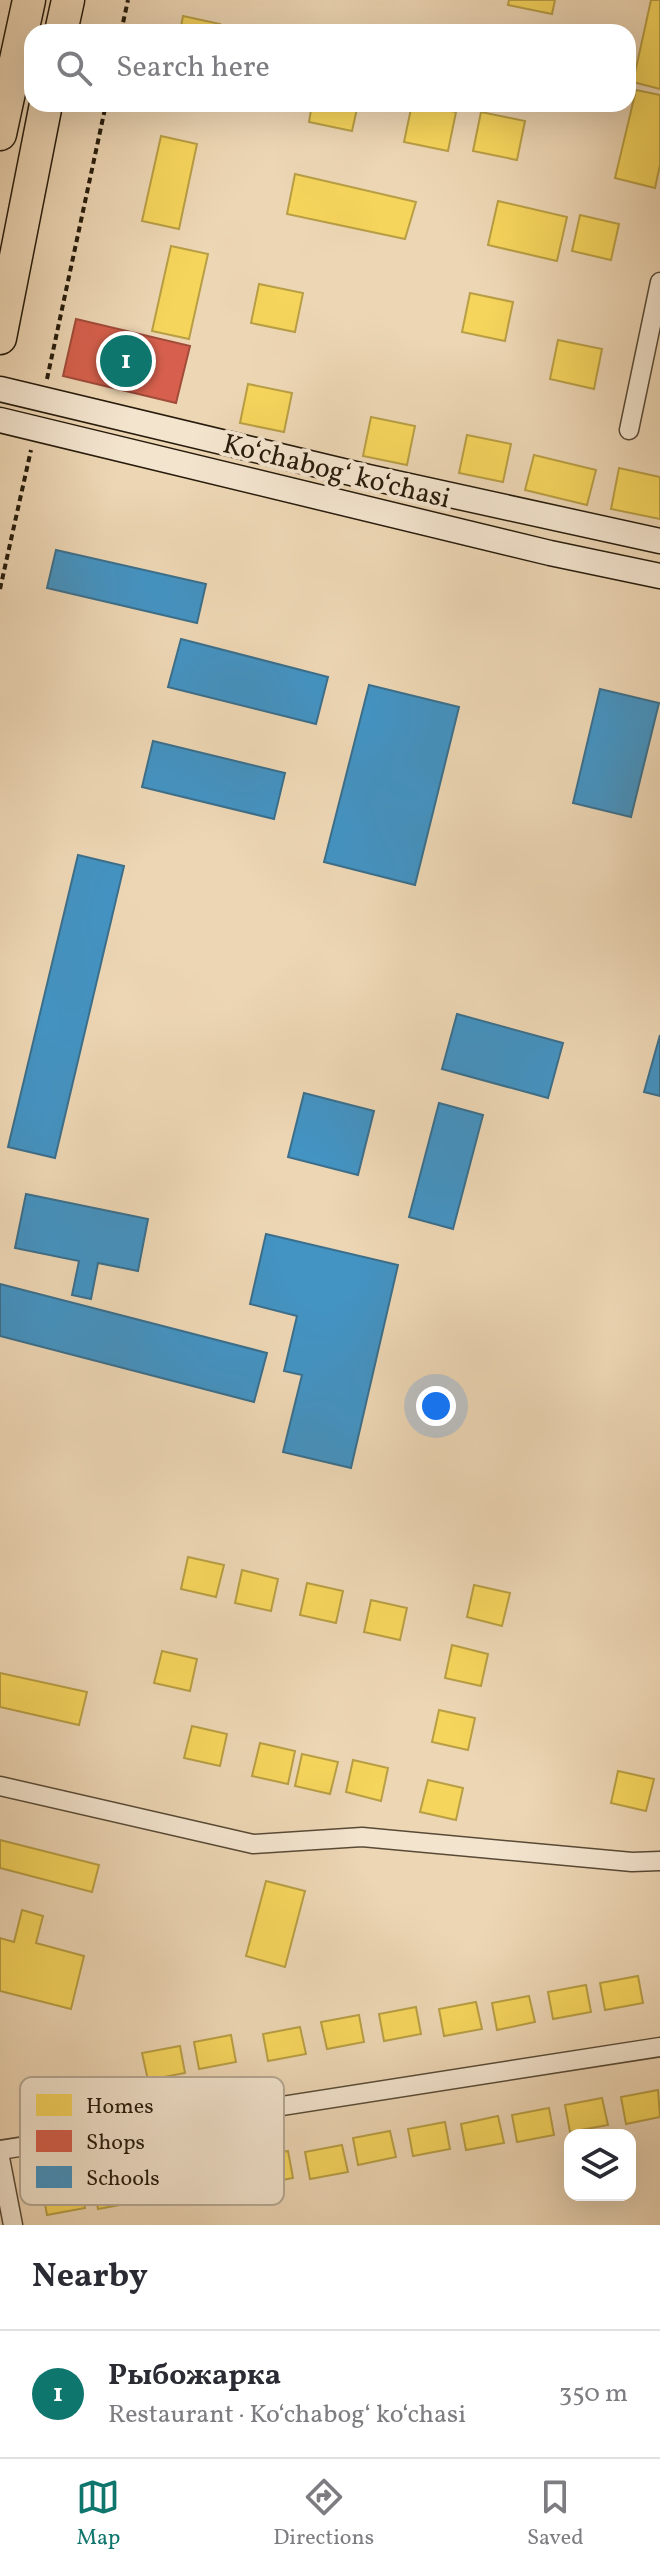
<!DOCTYPE html>
<meta charset="utf-8">
<style>
body{margin:0;font-family:Vollkorn,serif;background:#f7f7f7;color:#2b2b33}
.controls{position:absolute;right:24px;bottom:24px;display:grid;overflow:hidden;border-radius:16px;box-shadow:0 8px 32px #0002}
.controls button{width:72px;height:72px;display:grid;place-items:center;padding:0;border:0;border-bottom:2px solid #e1e1e2;background:#fff;color:#2b2b33;font:40px sans-serif}
.you{position:absolute;left:436px;top:1406px;width:28px;height:28px;margin:-20px;border:6px solid #fff;border-radius:50%;background:#1a73e8;box-shadow:0 0 0 12px #1a73e833}
.badge{display:grid;place-items:center;width:52px;height:52px;border-radius:50%;background:#0f766e;color:#fff;font-size:26px;font-weight:700}
.pin{position:absolute;translate:-50% -50%;border:4px solid #fff;box-shadow:0 2px 8px #0006}
.list{margin:0;padding:0;list-style:none}
h2{display:flex;justify-content:space-between;align-items:center;height:104px;margin:0;padding:0 32px;font-size:34px}
h2 small{font-size:26px;font-weight:400;color:#7c7c81}
.list li{display:grid;grid-template-columns:52px 1fr auto;gap:24px;align-items:center;box-sizing:border-box;height:128px;padding:0 32px;border-top:2px solid #e1e1e2}
.list b{display:block;font-size:30px;white-space:nowrap}
.list p{margin:0;font-size:26px;white-space:nowrap;color:#7c7c81}
.list em{font-size:26px;font-style:normal;color:#7c7c81}
.icon{flex:none;width:44px;height:44px;fill:none;stroke:currentColor;stroke-width:2;stroke-linecap:round;stroke-linejoin:round}
.map{position:relative;flex:none;width:660px;height:2225px;overflow:hidden}
.search{position:absolute;background:#fff;box-shadow:0 8px 32px #0002;left:24px;right:24px;top:24px;height:88px;display:flex;align-items:center;gap:20px;box-sizing:border-box;padding:0 28px;border-radius:24px;color:#7c7c81;font-size:30px}
.sheet{height:232px;background:#fff}
nav{display:flex;justify-content:space-around;align-items:center;box-sizing:border-box;height:112px;border-top:2px solid #e1e1e2;background:#fff;font-size:22px;color:#7c7c81}
nav a{display:grid;justify-items:center;gap:4px}
nav .on{color:#0f766e}
.map>svg:first-child{display:block}
.homes{fill:#f6d55c;stroke:#b89e44;stroke-width:2}
.shops{fill:#d6604d;stroke:#a24c3a;stroke-width:2}
.schools{fill:#4393c3;stroke:#3b6f8c;stroke-width:2}
.lines{fill:none;stroke-linecap:round;stroke-linejoin:round}
.street-casing{stroke:#584a36;stroke-width:21}
.secondary-casing{stroke:#271c0c;stroke-width:27}
.highway-casing{stroke:#271c0c;stroke-width:35}
.path{stroke:#271c0c;stroke-width:4;stroke-dasharray:6 4;stroke-linecap:butt}
.street{stroke:#f3e4ce;stroke-width:18}
.secondary{stroke:#f3e4ce;stroke-width:24}
.highway{stroke:#edd6b4;stroke-width:32}
.labels{text-anchor:middle;stroke-width:8;stroke-linejoin:round;paint-order:stroke}
.street-label{font-size:28px;fill:#271c0c;stroke:#f3e4ce}
.key{fill:#f3e4ce;stroke:#b6a894;stroke-width:2}
.key-label{font-size:22px;fill:#271c0c}
</style>
<div class="map">
<svg width="660" height="2225" viewBox="0 0 660 2225">
<rect width="100%" height="100%" fill="#edd6b4"/>
<filter id="stains"><feTurbulence type="fractalNoise" baseFrequency=".0025" numOctaves="4"/><feColorMatrix values="0 0 0 0 .2 0 0 0 0 .09 0 0 0 0 .02 0 0 0 .5 -.17"/></filter>
<radialGradient id="worn" r=".72"><stop offset=".6" stop-color="#630" stop-opacity="0"/><stop offset="1" stop-color="#630" stop-opacity=".3"/></radialGradient>
<!-- homes -->
<g class="homes">
<polygon points="509,0 555,0 552,14 508,5"/>
<polygon points="651,0 660,0 660,89 633,82"/>
<polygon points="183,16 220,24 218,32 180,32"/>
<polygon points="636,90 660,95 660,165 655,188 615,178"/>
<polygon points="312,104 358,104 352,131 309,122"/>
<polygon points="412,104 456,112 448,151 404,142"/>
<polygon points="481,112 525,121 517,160 473,151"/>
<polygon points="161,136 197,144 179,229 142,221"/>
<polygon points="295,174 416,202 405,239 287,214"/>
<polygon points="498,201 567,217 557,261 488,245"/>
<polygon points="580,215 619,224 611,260 572,251"/>
<polygon points="171,246 208,254 189,339 152,331"/>
<polygon points="259,284 303,293 295,332 251,323"/>
<polygon points="470,293 513,302 505,341 462,332"/>
<polygon points="558,340 602,349 594,389 550,379"/>
<polygon points="248,384 292,393 284,432 240,423"/>
<polygon points="371,417 415,426 407,465 363,456"/>
<polygon points="467,435 511,444 503,482 459,473"/>
<polygon points="534,455 596,470 587,505 525,490"/>
<polygon points="619,468 660,477 660,519 611,509"/>
<polygon points="188,1557 224,1565 216,1597 181,1589"/>
<polygon points="242,1570 278,1579 271,1611 235,1603"/>
<polygon points="307,1583 343,1591 336,1623 300,1615"/>
<polygon points="474,1585 510,1593 502,1626 467,1617"/>
<polygon points="371,1600 407,1608 400,1640 364,1632"/>
<polygon points="452,1645 488,1654 481,1686 445,1678"/>
<polygon points="162,1651 197,1659 190,1691 154,1683"/>
<polygon points="0,1673 87,1692 79,1725 0,1707"/>
<polygon points="439,1710 475,1718 468,1750 432,1742"/>
<polygon points="192,1726 227,1734 220,1766 184,1758"/>
<polygon points="260,1743 295,1751 288,1784 252,1776"/>
<polygon points="302,1754 338,1762 330,1794 295,1786"/>
<polygon points="353,1760 388,1768 381,1801 346,1792"/>
<polygon points="618,1771 654,1779 646,1811 611,1803"/>
<polygon points="428,1780 463,1788 456,1820 420,1812"/>
<polygon points="0,1840 99,1865 92,1892 0,1868"/>
<polygon points="266,1881 305,1891 285,1967 246,1956"/>
<polygon points="22,1910 43,1916 36,1943 84,1956 71,2009 0,1991 0,1938 14,1942"/>
<polygon points="638,1976 643,2003 605,2010 600,1983"/>
<polygon points="586,1985 591,2012 553,2019 548,1992"/>
<polygon points="529,1996 535,2022 497,2030 492,2003"/>
<polygon points="476,2002 482,2029 444,2036 439,2009"/>
<polygon points="416,2007 421,2034 384,2041 379,2014"/>
<polygon points="359,2015 364,2042 327,2049 321,2022"/>
<polygon points="300,2027 306,2054 268,2061 263,2034"/>
<polygon points="231,2035 236,2062 199,2069 194,2042"/>
<polygon points="180,2046 185,2073 148,2080 142,2053"/>
<polygon points="658,2090 660,2117 626,2124 621,2097"/>
<polygon points="602,2098 608,2125 570,2132 565,2105"/>
<polygon points="549,2108 554,2135 517,2142 512,2115"/>
<polygon points="498,2116 504,2143 466,2150 461,2124"/>
<polygon points="445,2122 450,2149 413,2156 408,2129"/>
<polygon points="390,2131 396,2157 358,2165 353,2138"/>
<polygon points="342,2145 348,2172 310,2179 305,2152"/>
<polygon points="288,2151 293,2178 256,2185 251,2158"/>
<polygon points="130,2175 136,2202 98,2209 93,2182"/>
<polygon points="79,2181 85,2208 47,2215 42,2188"/>
</g>
<!-- shops -->
<polygon class="shops" points="76,319 190,346 176,403 63,376"/>
<!-- schools -->
<g class="schools">
<polygon points="56,550 206,584 197,623 47,588"/>
<polygon points="181,639 328,677 316,724 168,687"/>
<polygon points="369,685 459,707 415,885 324,862"/>
<polygon points="600,689 659,703 631,817 573,803"/>
<polygon points="153,741 285,773 274,819 142,787"/>
<polygon points="78,855 124,866 55,1158 8,1147"/>
<polygon points="457,1014 563,1043 548,1098 442,1069"/>
<polygon points="660,1035 660,1096 644,1092"/>
<polygon points="304,1093 374,1111 358,1175 288,1157"/>
<polygon points="439,1103 483,1115 453,1229 409,1217"/>
<polygon points="26,1194 148,1219 138,1271 98,1263 91,1299 72,1295 79,1261 15,1248"/>
<polygon points="266,1234 398,1265 351,1468 283,1452 302,1375 284,1371 297,1316 250,1304"/>
<polygon points="0,1284 267,1353 254,1402 0,1336"/>
</g>
<g class="lines">
<!-- street casing -->
<g class="street-casing">
<g id="street">
<polyline points="629,430 660,282"/>
<polyline points="0,1786 253,1844 362,1837 632,1862 660,1861"/>
<polyline points="0,2150 660,2047"/>
<polyline points="0,2158 13,2225"/>
</g>
</g>
<!-- secondary casing -->
<g class="secondary-casing">
<g id="secondary">
<polyline points="0,389 368,477 660,541"/>
<polyline points="0,420 550,553 660,576"/>
</g>
</g>
<!-- highway casing -->
<g class="highway-casing">
<g id="highway">
<polyline points="61,32 68,0"/>
<polyline points="0,134 29,0"/>
<polyline points="0,338 46,104"/>
</g>
</g>
<!-- path -->
<g class="path">
<polyline points="121,32 128,0"/>
<polyline points="47,379 106,104"/>
<polyline points="0,589 31,450"/>
</g>
<!-- street -->
<use href="#street" class="street"/>
<!-- secondary -->
<use href="#secondary" class="secondary"/>
<!-- highway -->
<use href="#highway" class="highway"/>
</g>
<g class="labels">
<!-- street labels -->
<g class="street-label">
<text transform="translate(337 470) rotate(14)" y="10">Ko‘chabog‘ ko‘chasi</text>
</g>
</g>
<!-- legend -->
<rect x="20" y="2077" width="264" height="128" rx="12" class="key"/>
<rect x="36" y="2094" width="36" height="22" fill="#f6d55c"/>
<rect x="36" y="2130" width="36" height="22" fill="#d6604d"/>
<rect x="36" y="2166" width="36" height="22" fill="#4393c3"/>
<g class="key-label">
<text x="86" y="2113">Homes</text>
<text x="86" y="2149">Shops</text>
<text x="86" y="2185">Schools</text>
</g>
<rect width="100%" height="100%" filter="url(#stains)"/>
<rect width="100%" height="100%" fill="url(#worn)"/>
</svg>
<div class="controls">
<button><svg class="icon" aria-label="layers" viewBox="0 0 24 24"><path d="M12 4l9 5-9 5-9-5zM3 14l9 5 9-5"/></svg></button>
</div>
<div class="you"></div>
<div class="pin badge" style="left:126px;top:361px">1</div>
<div class="search"><svg class="icon" aria-label="search" viewBox="0 0 24 24"><circle cx="10" cy="10" r="6"/><path d="M15 15l6 6"/></svg>Search here</div>
</div>
<section class="sheet">
<h2>Nearby<small></small></h2>
<ul class="list">
<li><span class="badge">1</span><div><b>Рыбожарка</b><p>Restaurant · Ko‘chabog‘ ko‘chasi</p></div><em>350 m</em></li>
</ul>
</section>
<nav>
<a class="on"><svg class="icon" aria-label="map" viewBox="0 0 24 24"><path d="M3 6l6-2 6 2 6-2v14l-6 2-6-2-6 2zM9 4v14M15 6v14"/></svg>Map</a>
<a><svg class="icon" aria-label="directions" viewBox="0 0 24 24"><path d="M12 3l9 9-9 9-9-9zM9 14v-3h6M13 9l2 2-2 2"/></svg>Directions</a>
<a><svg class="icon" aria-label="saved" viewBox="0 0 24 24"><path d="M7 4h10v16l-5-4-5 4z"/></svg>Saved</a>
</nav>
